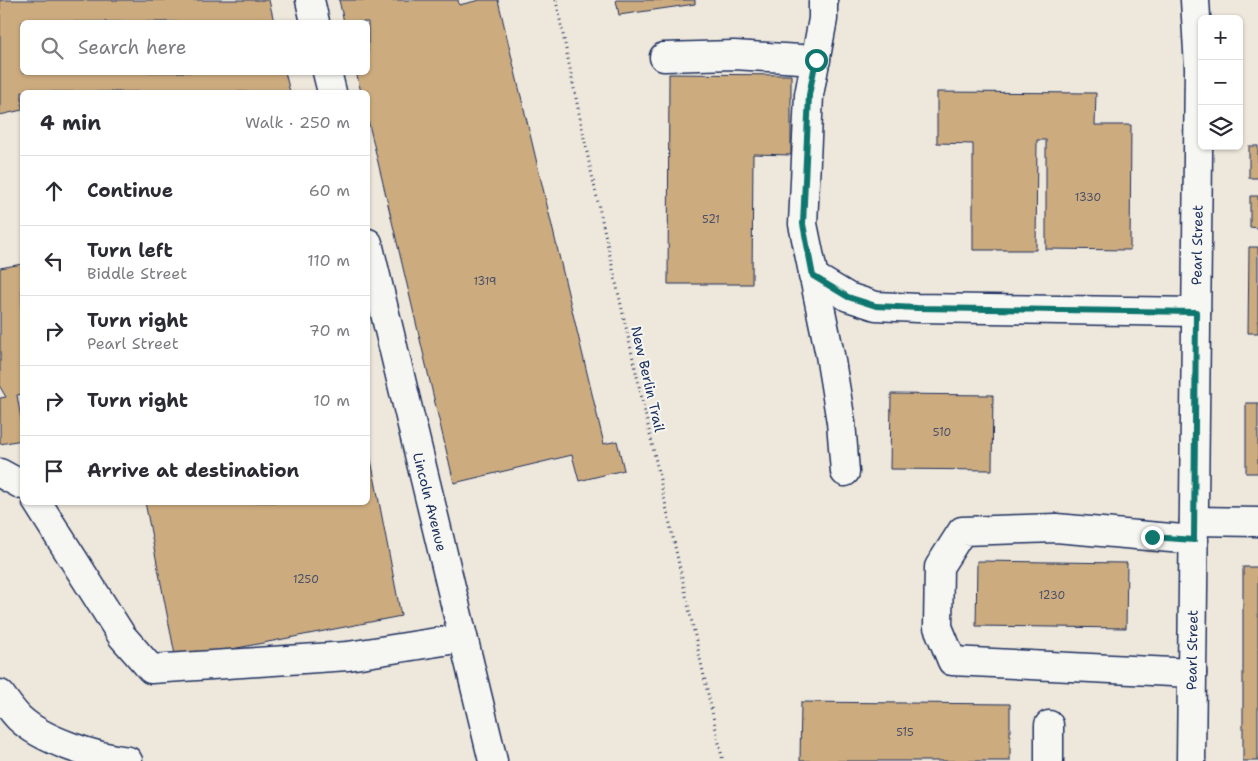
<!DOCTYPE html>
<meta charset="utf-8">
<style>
body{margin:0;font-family:"Shantell Sans",sans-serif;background:#f2f2f3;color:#2b2b33}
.controls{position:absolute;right:15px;top:15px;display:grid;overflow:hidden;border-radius:8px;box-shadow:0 1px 4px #0004}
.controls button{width:45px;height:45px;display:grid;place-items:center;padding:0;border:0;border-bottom:1px solid #e1e1e2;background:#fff;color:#2b2b33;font:25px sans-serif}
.stop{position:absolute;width:15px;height:15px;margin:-11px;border:4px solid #0f766e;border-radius:50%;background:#fff}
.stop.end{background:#0f766e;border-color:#fff;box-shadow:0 1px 5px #0008}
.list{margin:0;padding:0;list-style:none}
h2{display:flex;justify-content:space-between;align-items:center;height:65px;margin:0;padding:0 20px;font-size:21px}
h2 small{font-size:16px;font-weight:400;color:#7c7c81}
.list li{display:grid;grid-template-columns:32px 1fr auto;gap:15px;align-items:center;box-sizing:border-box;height:70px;padding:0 20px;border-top:1px solid #e1e1e2}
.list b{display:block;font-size:19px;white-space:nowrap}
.list p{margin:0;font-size:16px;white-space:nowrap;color:#7c7c81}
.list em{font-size:16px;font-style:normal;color:#7c7c81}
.icon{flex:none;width:28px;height:28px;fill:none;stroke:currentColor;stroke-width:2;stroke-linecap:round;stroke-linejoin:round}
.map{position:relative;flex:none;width:1258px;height:761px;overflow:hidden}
.search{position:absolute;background:#fff;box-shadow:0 1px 4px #0004;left:20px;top:20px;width:350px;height:55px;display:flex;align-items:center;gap:12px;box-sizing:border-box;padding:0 18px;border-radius:8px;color:#7c7c81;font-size:19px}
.panel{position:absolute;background:#fff;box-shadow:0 1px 4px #0004;left:20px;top:90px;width:350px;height:415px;border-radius:8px}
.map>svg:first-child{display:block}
.building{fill:#ccab7f;stroke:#1b2f5e}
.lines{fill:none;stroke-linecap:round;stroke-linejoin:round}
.minor-casing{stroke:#1b2f5e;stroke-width:31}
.path{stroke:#1b2f5e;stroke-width:3;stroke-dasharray:1 4;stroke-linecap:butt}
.minor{stroke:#f6f6f2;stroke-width:28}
.route{stroke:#0f766e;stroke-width:6}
.labels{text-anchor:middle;stroke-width:4;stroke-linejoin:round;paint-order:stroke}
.number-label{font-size:11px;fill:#474e66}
.street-label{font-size:14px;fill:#1b2f5e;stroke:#f6f6f2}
</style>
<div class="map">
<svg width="1258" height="761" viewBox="0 0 1258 761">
<rect width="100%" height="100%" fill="#eee7db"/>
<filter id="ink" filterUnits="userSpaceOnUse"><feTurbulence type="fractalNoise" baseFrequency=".02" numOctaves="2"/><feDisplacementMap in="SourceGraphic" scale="10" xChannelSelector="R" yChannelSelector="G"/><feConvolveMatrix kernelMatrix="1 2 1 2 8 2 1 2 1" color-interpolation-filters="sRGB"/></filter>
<g filter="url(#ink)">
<!-- building -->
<g class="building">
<polygon points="0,0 269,0 274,22 22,22 22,72 285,72 290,92 22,92 22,110 0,115"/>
<polygon points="339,0 458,0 459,5 480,0 498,0 604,444 617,441 624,470 579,481 572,455 454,483 368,120 368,92 361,92 356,72 368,72 368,22 344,22"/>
<polygon points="616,0 695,0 695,4 619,15"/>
<polygon points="669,74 791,75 791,155 753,154 752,284 668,284"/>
<polygon points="937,92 1096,93 1095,125 1131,125 1130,250 1046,249 1046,140 1037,140 1036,250 973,250 973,144 937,143"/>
<rect x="1249" y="146" width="9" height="32"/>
<polygon points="1250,196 1258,196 1258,228 1250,227"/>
<polygon points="1249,247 1258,247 1258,333 1248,333"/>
<polygon points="22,264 22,394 17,395 22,424 22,440 0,444 0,398 6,397 0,387 0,268"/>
<polygon points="891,394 993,395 992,470 890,469"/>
<rect x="1246" y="403" width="12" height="70"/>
<polygon points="368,444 401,616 176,660 145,502 368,502"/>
<polygon points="977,561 1127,563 1126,628 976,626"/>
<rect x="1243" y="567" width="15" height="194"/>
<polygon points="801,702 1010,704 1010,761 800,761"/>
</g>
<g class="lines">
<!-- minor casing -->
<g class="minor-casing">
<g id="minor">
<polyline points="310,0 315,22"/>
<polyline points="823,0 823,19 809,95 803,224 830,355 841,422 845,472"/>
<polyline points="664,57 734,55 816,60"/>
<polyline points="327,72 332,92"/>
<polyline points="368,243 493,761"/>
<polyline points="813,276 848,297 876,306 917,308 1196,312"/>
<polyline points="0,473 22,485"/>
<polyline points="37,502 122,636 151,669 348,656 463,638"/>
<polyline points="1194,521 1258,522"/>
<polyline points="1192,673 952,661 938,627 939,567 962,531 1056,528 1194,540"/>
<path d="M 0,694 C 6,702 12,711 19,718 C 43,741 96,757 128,761"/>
<polyline points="1049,761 1049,725"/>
<polyline points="1191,761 1199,68 1195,0"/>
</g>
</g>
<!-- path -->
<polyline class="path" points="556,0 589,162 723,761"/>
<!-- minor -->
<use href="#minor" class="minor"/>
</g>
</g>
<g class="lines" filter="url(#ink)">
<!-- route -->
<polyline class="route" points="816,60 809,95 803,224 813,276 848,297 876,306 917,308 1196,312 1194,540 1152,537"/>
</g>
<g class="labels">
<!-- number labels -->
<g class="number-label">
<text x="1088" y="201">1330</text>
<text x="711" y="223">521</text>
<text x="485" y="285">1319</text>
<text x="942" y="436">510</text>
<text x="306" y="583">1250</text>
<text x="1052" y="599">1230</text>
<text x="905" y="736">515</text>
</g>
<!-- street labels -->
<g class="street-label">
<text transform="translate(1197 245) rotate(-89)" y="5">Pearl Street</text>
<text transform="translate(648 379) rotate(77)" y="5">New Berlin Trail</text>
<text transform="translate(430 502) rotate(76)" y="5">Lincoln Avenue</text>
<text transform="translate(1192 650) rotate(-89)" y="5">Pearl Street</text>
</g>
</g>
</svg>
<div class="controls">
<button>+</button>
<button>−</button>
<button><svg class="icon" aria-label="layers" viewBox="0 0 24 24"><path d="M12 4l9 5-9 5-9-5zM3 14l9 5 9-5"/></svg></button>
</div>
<div class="stop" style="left:816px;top:60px"></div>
<div class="stop end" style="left:1152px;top:537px"></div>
<div class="search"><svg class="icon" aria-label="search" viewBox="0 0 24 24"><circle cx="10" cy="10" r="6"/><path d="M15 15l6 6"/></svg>Search here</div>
<section class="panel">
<h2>4 min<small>Walk · 250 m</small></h2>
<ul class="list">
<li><svg class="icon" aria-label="ahead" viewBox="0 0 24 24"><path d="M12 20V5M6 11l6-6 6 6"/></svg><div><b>Continue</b></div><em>60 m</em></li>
<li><svg class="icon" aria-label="left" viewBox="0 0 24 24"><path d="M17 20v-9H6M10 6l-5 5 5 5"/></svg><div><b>Turn left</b><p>Biddle Street</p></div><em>110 m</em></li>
<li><svg class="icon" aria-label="right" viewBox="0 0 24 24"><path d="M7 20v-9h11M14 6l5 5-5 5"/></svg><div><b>Turn right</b><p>Pearl Street</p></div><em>70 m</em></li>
<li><svg class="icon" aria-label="right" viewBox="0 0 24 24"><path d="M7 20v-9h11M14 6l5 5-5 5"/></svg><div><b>Turn right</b></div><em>10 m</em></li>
<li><svg class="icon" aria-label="arrive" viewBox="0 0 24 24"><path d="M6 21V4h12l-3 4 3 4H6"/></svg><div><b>Arrive at destination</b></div></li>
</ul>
</section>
</div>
